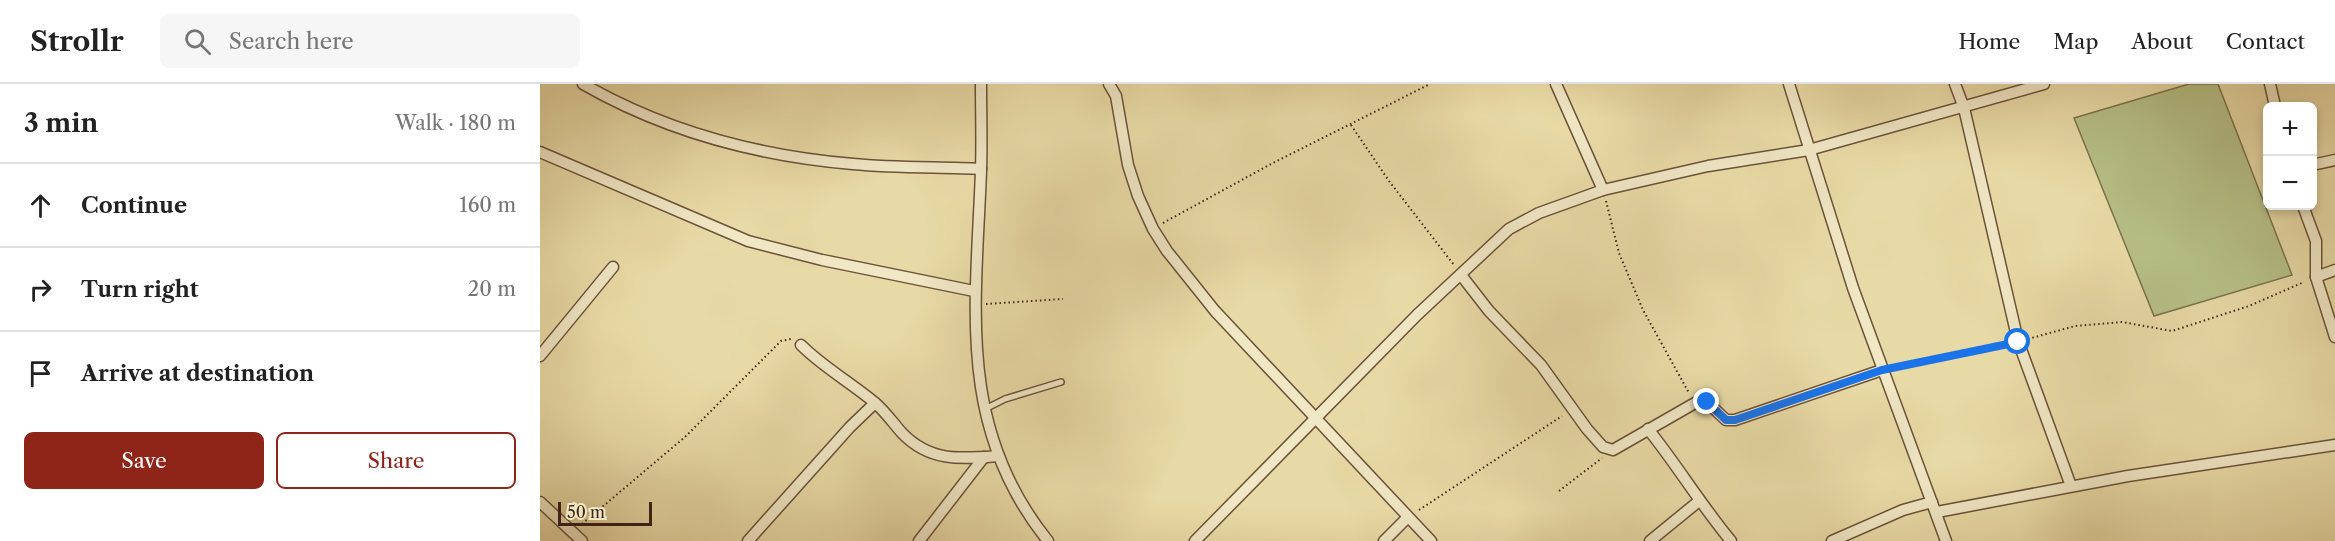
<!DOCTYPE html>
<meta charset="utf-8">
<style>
body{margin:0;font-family:"Libre Caslon Text",serif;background:#f6f6f6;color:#222}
.controls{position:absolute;right:18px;top:18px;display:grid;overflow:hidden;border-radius:9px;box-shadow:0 3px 9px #0003}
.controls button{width:54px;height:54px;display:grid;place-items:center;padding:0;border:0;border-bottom:2px solid #e0e0e0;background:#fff;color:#222;font:30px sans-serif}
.scale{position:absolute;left:18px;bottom:15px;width:94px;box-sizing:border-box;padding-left:6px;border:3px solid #422416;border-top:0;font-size:16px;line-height:21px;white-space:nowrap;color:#422416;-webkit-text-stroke:4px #f0e7c5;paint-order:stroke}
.stop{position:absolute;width:18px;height:18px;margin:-14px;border:4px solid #1a73e8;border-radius:50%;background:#fff}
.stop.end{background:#1a73e8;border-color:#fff;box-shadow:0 2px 6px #0008}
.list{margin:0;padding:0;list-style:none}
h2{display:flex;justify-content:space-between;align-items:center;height:78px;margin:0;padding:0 24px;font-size:26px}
h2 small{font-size:20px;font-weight:400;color:#767676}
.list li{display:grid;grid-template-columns:39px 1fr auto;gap:18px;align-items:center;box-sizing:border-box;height:84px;padding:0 24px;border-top:2px solid #e0e0e0}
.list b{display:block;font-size:22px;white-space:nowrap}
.list em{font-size:20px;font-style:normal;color:#767676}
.actions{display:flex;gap:12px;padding:18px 24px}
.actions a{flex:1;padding:14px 0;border:2px solid #8f2418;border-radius:9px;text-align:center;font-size:21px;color:#8f2418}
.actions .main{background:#8f2418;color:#fff}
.icon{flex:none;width:33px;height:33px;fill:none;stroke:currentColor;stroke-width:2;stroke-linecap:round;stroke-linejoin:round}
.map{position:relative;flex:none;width:1795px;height:457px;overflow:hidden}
header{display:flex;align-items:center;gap:36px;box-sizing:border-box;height:84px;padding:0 30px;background:#fff;border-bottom:2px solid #e0e0e0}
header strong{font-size:28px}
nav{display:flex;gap:33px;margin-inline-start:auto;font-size:21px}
.search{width:420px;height:54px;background:#f6f6f6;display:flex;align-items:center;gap:15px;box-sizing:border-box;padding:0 21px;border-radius:9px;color:#767676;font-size:22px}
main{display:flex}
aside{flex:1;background:#fff}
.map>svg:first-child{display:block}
.green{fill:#b6c087;stroke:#7c724e;stroke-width:1.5}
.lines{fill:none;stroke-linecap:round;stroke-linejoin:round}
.lane-casing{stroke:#6c523a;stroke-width:8}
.street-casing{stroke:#6c523a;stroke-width:13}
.path{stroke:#422416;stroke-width:2;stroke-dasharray:1.5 3;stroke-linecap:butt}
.lane{stroke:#f0e7c5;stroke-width:5}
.street{stroke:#f0e7c5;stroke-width:10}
.route{stroke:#1a73e8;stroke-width:8}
</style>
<header>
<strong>Strollr</strong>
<div class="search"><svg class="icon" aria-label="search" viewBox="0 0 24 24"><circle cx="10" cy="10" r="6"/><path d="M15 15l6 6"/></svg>Search here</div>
<nav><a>Home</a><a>Map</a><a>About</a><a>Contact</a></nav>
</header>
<main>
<aside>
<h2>3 min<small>Walk · 180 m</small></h2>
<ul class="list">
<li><svg class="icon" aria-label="ahead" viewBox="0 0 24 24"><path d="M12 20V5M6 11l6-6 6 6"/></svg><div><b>Continue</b></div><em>160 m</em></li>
<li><svg class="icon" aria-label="right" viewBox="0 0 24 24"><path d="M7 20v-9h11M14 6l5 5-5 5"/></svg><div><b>Turn right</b></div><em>20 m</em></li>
<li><svg class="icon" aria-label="arrive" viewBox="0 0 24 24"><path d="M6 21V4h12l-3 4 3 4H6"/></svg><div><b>Arrive at destination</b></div></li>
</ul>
<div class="actions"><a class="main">Save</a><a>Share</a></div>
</aside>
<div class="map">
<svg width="1795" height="457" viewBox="0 0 1795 457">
<rect width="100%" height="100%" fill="#e8daa6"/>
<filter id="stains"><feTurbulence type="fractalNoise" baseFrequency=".00333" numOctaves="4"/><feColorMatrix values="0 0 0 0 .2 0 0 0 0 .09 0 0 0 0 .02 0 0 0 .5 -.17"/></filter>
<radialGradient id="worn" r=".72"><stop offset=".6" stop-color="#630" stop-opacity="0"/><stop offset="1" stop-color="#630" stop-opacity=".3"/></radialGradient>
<!-- green -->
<polygon class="green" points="1649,0 1678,0 1752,191 1614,232 1534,34"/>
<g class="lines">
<!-- lane casing -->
<g class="lane-casing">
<polyline id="lane" points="445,325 465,315 521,298"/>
</g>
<!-- street casing -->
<g class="street-casing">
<g id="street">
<path d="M 43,0 C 125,47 219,72 313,80 C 355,84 398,83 441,85"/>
<path d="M 441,0 C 441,29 442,58 441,87 C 436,222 416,343 508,457"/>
<polyline points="569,0 576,12 588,81 598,112 613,145 627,167 675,227 891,457"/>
<polyline points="1016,0 1063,106"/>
<polyline points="1249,0 1313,204 1406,457"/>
<polyline points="1415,0 1424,24 1478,257 1531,402"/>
<polyline points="1730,0 1735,22"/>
<polyline points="0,68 208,157 282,176 434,207"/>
<polyline points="1772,81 1795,76"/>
<polyline points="1763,122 1776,157 1776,193 1795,253"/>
<polyline points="921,191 949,227 1001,281 1047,345 1063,363 1073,366 1155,319 1167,318 1186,336 1195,336 1342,286"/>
<polyline points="1776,193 1795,186"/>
<path d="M 261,261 C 283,283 310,298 334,318 C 345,327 353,339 362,349 C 390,378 420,375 457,372"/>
<polyline points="0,272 73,183"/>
<path d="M 1108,345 C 1137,381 1161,421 1191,457"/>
<polyline points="0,418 42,457"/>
<polyline points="1397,428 1588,392 1795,361"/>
<polyline points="208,457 310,343 335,319"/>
<polyline points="379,457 444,373"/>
<polyline points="655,457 877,231 969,145 999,129 1063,106 1168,82 1269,66 1504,0"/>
<polyline points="844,457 867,434"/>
<polyline points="1110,457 1159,417"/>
<polyline points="1292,457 1363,426 1392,418"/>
</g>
</g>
<!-- path -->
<g class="path">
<polyline points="811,41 849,97 914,181"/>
<polyline points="1066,117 1079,169 1103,226 1149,309"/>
<polyline points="623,139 731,80 890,0"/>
<polyline points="446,220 523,215"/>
<polyline points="1488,255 1535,242 1582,238 1632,247 1709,222 1764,198"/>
<polyline points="1353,284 1468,260"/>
<polyline points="1019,407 1062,374"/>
<polyline points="879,426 1022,332"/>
<polyline points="42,440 145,353 241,257 251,255"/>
</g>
<!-- lane -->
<use href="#lane" class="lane"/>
<!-- street -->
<use href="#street" class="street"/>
</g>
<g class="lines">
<!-- route -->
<polyline class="route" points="1167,318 1186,336 1195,336 1342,286 1478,258"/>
</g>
<rect width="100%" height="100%" filter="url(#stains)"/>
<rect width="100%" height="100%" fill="url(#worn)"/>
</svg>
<div class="controls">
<button>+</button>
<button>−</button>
</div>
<div class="scale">50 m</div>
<div class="stop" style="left:1478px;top:258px"></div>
<div class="stop end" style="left:1167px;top:318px"></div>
</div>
</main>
